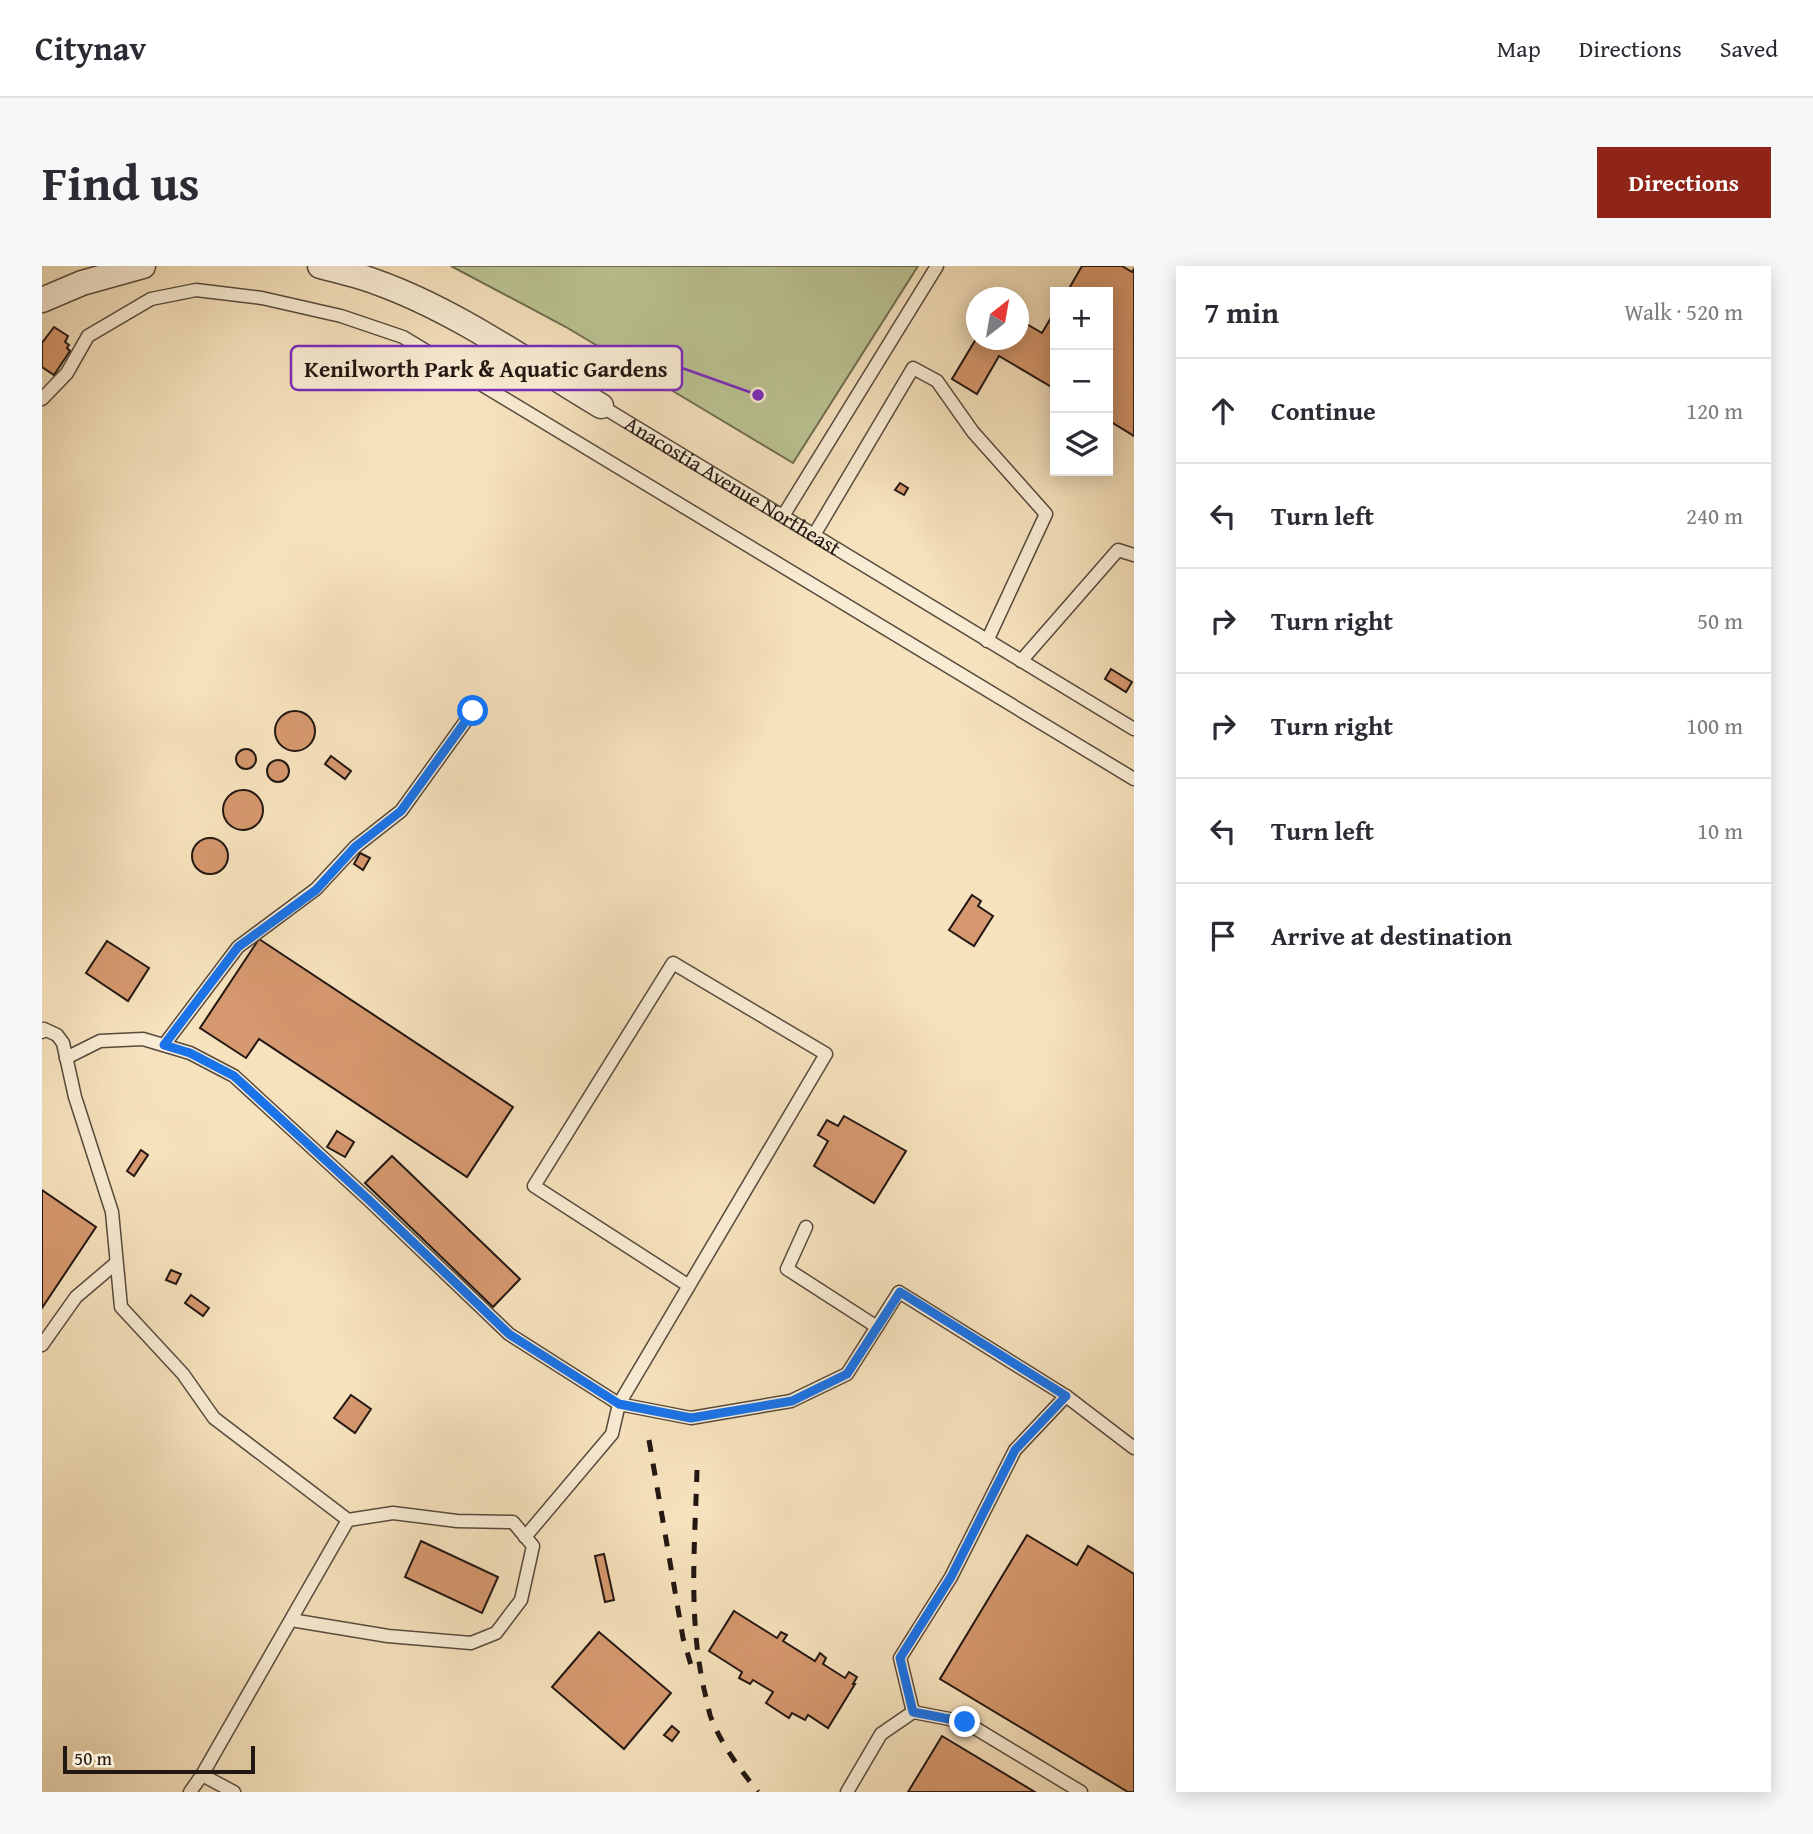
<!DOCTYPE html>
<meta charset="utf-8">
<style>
body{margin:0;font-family:"Gentium Book Plus",serif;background:#f7f7f7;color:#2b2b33}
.controls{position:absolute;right:21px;top:21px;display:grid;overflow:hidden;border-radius:0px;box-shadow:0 4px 18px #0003}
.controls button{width:63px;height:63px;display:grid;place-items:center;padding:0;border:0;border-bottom:2px solid #e1e1e2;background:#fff;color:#2b2b33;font:35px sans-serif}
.compass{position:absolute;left:924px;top:21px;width:63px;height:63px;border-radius:50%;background:#fff;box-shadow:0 4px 18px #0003;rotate:31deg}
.scale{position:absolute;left:21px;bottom:18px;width:192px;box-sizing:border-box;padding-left:7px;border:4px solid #221712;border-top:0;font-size:19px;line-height:24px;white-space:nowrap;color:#221712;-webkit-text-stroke:5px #f9ecd4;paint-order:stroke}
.stop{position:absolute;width:21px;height:21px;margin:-16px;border:5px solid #1a73e8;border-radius:50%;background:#fff}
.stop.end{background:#1a73e8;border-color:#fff;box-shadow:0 2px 7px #0008}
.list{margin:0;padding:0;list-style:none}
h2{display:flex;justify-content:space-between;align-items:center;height:91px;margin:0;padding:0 28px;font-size:30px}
h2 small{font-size:23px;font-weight:400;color:#7c7c81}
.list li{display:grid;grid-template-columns:46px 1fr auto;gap:21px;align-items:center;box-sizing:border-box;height:105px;padding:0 28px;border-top:2px solid #e1e1e2}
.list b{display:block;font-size:26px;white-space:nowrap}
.list em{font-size:23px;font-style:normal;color:#7c7c81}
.icon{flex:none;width:38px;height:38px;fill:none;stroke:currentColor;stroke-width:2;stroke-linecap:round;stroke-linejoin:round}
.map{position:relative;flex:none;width:1092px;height:1526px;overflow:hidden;border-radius:0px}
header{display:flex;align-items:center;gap:42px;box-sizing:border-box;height:98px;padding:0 35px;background:#fff;border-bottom:2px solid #e1e1e2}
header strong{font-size:33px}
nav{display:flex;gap:38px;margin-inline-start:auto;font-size:24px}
.intro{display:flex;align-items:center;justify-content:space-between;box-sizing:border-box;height:168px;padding:0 42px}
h1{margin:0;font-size:49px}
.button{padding:18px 32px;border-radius:0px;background:#8f2418;color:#fff;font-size:24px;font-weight:700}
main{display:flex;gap:42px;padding:0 42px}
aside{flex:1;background:#fff;border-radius:0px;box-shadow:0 4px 18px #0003}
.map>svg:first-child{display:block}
.green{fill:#bbc392;stroke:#6e6d52;stroke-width:2}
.building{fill:#d6986e;stroke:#221712;stroke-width:2}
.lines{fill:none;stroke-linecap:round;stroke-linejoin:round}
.service-casing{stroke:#574a3d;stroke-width:15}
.minor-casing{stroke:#574a3d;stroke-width:27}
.service{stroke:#f9ecd4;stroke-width:12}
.minor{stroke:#f9ecd4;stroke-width:24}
.rail{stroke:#221712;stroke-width:5;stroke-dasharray:12 12;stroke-linecap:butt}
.route{stroke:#1a73e8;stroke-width:9}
.labels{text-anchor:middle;stroke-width:7;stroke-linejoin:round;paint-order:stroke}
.street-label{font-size:21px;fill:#221712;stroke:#f9ecd4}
.leader{fill:none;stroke:#7b2cbf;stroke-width:2.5}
.callout-dot{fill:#7b2cbf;stroke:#f9ecd4;stroke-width:2.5}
.callout{fill:#f9ecd4;stroke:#7b2cbf;stroke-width:2.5}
.callout-label{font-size:23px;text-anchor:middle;font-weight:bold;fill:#221712}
</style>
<header>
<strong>Citynav</strong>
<nav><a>Map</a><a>Directions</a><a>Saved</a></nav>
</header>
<div class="intro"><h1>Find us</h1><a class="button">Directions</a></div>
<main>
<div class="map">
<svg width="1092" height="1526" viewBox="0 0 1092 1526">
<rect width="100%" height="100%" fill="#f6e2bd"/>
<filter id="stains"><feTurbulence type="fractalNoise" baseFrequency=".00286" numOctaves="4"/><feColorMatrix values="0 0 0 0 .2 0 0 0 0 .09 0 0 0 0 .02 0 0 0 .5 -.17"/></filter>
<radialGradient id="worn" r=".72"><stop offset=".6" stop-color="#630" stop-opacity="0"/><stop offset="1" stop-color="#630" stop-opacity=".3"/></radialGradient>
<!-- green -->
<polygon class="green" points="409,0 876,0 751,197 524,61"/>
<!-- building -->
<g class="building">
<polygon points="1040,0 1080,0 1090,6 1092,3 1092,170 1066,154 1066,26 1025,26"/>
<polygon points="1013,45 1013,123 957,90 935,128 910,113 934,73 976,74 976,53 1000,67"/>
<polygon points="12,61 26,70 23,76 27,79 25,82 28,85 12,109 0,101 0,77"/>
<polygon points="858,217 866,222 862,229 853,224"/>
<polygon points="1069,403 1090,416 1084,426 1063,413"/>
<circle cx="253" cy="465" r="20"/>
<circle cx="204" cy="493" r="10"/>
<polygon points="289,490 309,505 303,513 283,498"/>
<circle cx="236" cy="505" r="11"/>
<circle cx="201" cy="544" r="20"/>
<circle cx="168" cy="590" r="18"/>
<polygon points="318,587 328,592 321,604 312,598"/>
<polygon points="930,629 939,635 936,640 951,650 932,680 907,664"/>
<polygon points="217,673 471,841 425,911 217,773 204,792 158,762"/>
<polygon points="65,675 107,702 86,735 44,707"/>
<polygon points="802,850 864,885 832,937 772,900 786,875 776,869 785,854 796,860"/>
<polygon points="295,865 312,876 303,891 285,881"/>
<polygon points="99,884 106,889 92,910 85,905"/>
<polygon points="350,890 478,1013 451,1041 323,917"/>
<polygon points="0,924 54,961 0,1042"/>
<polygon points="129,1004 139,1008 134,1018 124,1014"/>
<polygon points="149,1029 167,1042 161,1050 143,1037"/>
<polygon points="309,1129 329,1143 313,1167 292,1152"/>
<polygon points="985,1269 1035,1299 1046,1280 1092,1308 1092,1526 1086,1526 898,1413"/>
<polygon points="379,1275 456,1311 440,1347 363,1311"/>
<polygon points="562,1288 572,1334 563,1336 553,1290"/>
<polygon points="692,1345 735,1372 739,1366 745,1369 741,1375 773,1395 778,1387 784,1392 781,1398 803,1412 807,1406 815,1411 811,1418 813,1418 786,1462 766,1449 763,1454 750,1447 747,1452 724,1437 731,1426 711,1414 708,1418 697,1412 700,1406 667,1385"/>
<polygon points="557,1366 629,1427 582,1483 510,1421"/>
<polygon points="630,1460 637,1466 630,1475 622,1469"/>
<polygon points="900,1470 993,1526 866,1526"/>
</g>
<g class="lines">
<!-- service casing -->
<g class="service-casing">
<g id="service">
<polyline points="0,133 25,107 46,70 109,33 154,24 220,32 299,50 361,71 1092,513"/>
<path id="s1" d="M 559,140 L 1092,463"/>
<polyline points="741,250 895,0"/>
<polyline points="772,269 871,102 895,115 931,166 1004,248 945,375"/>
<polyline points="979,395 1076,284 1092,289"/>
<polyline points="0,766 2,763 15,769 21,777 33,831 70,946 79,1041 141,1108 172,1152 306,1254 351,1247 415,1255 471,1256 491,1280 479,1334 454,1367 429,1377 346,1370 249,1354"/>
<polyline points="122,779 196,681 274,623 313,581 359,545 431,445"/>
<polyline points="24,792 58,775 101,773 148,787 192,810 328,935 467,1068 577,1138 570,1168 483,1271"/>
<polyline points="764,961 745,1003 835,1061"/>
<polyline points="647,1020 492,920 631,697 784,788 577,1138 649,1152 749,1135 805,1108 857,1026 1024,1130 1092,1182"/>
<polyline points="0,1079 34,1031 74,997"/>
<polyline points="871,1446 858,1392 909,1311 973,1184 1024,1130"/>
<polyline points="160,1509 192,1526"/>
<polyline points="148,1526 160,1509 306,1254"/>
<polyline points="805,1526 839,1468 871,1446 923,1456 1039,1526"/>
</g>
</g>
<!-- minor casing -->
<g class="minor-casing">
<g id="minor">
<path d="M 278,0 C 297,5 316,9 334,16 C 413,44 487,97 559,140"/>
<polyline points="0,34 40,17 101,0"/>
</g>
</g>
<!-- service -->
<use href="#service" class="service"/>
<!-- minor -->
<use href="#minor" class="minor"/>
<!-- rail -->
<g class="rail">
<polyline points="607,1174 641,1372 651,1406"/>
<path d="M 655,1204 C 653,1277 646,1351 662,1423 C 664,1431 666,1441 668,1449 C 678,1477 698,1503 716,1526"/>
</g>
</g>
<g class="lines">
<!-- route -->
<polyline class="route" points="431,445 359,545 313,581 274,624 196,681 122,779 148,787 192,810 328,935 467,1068 577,1138 649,1152 750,1135 805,1108 858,1026 1024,1130 973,1184 909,1311 858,1392 871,1446 923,1456"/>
</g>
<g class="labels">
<!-- street labels -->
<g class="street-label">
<text dy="7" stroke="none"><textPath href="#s1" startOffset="154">Anacostia Avenue Northeast</textPath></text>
</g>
</g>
<!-- callouts -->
<path class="leader" d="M716 129L640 102"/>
<circle class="callout-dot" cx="716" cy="129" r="7"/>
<rect class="callout" x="249" y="80" width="391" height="44" rx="7"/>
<g class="callout-label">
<text x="444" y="111">Kenilworth Park &amp; Aquatic Gardens</text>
</g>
<rect width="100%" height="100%" filter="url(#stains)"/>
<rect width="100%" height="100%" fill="url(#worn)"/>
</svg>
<div class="controls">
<button>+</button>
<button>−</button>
<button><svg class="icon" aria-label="layers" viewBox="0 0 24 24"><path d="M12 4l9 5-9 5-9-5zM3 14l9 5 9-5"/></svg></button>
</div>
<svg class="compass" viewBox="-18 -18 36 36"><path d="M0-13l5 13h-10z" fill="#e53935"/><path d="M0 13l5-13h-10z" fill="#7c7c81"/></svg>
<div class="scale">50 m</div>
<div class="stop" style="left:431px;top:445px"></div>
<div class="stop end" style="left:923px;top:1456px"></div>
</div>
<aside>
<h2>7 min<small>Walk · 520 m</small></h2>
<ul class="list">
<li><svg class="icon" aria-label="ahead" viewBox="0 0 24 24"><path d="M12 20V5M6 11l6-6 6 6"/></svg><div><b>Continue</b></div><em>120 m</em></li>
<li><svg class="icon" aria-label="left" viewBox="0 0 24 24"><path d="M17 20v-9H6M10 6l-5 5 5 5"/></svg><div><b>Turn left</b></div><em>240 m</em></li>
<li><svg class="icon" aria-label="right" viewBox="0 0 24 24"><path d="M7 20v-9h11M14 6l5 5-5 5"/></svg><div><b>Turn right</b></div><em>50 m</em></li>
<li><svg class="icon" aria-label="right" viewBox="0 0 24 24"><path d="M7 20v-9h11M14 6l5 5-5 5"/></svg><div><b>Turn right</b></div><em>100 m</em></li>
<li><svg class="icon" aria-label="left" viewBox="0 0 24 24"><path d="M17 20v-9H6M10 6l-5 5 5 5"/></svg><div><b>Turn left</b></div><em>10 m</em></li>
<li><svg class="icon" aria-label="arrive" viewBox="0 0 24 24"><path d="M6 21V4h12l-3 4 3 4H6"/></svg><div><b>Arrive at destination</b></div></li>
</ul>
</aside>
</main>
